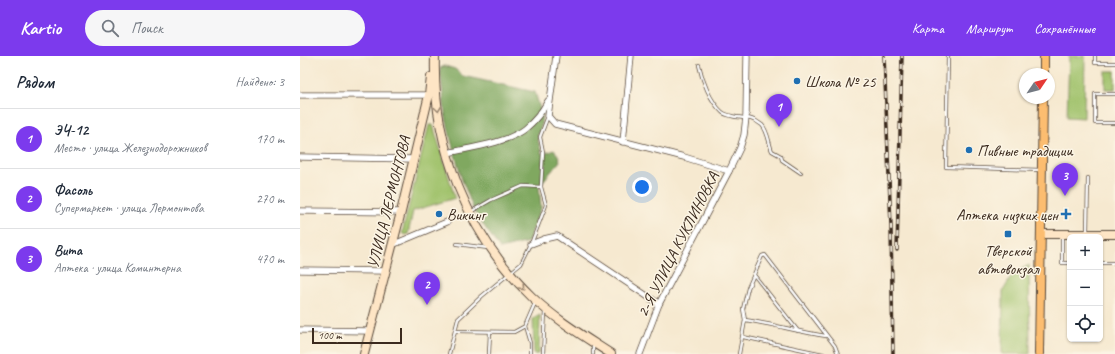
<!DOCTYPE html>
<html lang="ru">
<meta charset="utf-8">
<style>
body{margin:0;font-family:Caveat,sans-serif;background:#f6f6f7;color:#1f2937}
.controls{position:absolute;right:12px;bottom:12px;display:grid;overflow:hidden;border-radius:6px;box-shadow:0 1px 3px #0004}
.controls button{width:36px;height:36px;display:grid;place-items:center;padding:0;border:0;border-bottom:1px solid #e0e1e3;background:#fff;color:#1f2937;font:20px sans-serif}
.compass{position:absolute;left:719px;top:12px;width:36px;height:36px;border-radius:50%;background:#fff;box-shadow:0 1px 3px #0004;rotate:55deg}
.scale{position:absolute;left:12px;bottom:10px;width:90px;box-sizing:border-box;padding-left:4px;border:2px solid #3b2a1e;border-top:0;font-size:11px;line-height:14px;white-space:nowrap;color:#3b2a1e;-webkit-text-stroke:3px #fcf5e5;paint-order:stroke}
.you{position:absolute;left:342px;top:131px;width:14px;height:14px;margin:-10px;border:3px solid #fff;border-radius:50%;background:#1a73e8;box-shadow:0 0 0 6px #1a73e833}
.badge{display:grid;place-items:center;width:26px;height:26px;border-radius:50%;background:#7c3aed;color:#fff;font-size:13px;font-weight:700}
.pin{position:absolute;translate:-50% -33px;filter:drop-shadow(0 1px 2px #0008)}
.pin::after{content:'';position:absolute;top:21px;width:14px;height:12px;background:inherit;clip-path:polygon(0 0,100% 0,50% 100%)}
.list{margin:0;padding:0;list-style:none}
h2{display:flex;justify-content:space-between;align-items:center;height:52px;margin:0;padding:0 16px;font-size:17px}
h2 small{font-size:13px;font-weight:400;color:#747a83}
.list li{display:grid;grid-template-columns:26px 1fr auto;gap:12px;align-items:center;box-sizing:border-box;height:60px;padding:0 16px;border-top:1px solid #e0e1e3}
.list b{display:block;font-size:15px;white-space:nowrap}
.list p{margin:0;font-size:13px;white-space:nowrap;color:#747a83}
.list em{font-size:13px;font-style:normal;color:#747a83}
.icon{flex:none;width:22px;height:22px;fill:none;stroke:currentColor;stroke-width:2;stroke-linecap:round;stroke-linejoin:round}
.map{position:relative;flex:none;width:815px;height:298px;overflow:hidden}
header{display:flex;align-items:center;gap:24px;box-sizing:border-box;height:56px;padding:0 20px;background:#7c3aed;color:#fff}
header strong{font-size:19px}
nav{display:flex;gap:22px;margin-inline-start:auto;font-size:14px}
.search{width:280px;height:36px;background:#f6f6f7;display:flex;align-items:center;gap:10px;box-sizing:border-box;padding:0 14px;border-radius:22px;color:#747a83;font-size:15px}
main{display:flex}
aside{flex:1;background:#fff}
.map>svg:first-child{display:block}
.green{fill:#a0c26c;stroke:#6e7645}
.forest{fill:#80a860;stroke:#5e693f}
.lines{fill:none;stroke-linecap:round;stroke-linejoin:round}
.lane-casing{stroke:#574739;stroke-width:4}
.street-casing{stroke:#574739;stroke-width:7}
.secondary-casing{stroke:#574739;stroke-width:10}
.primary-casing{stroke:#574739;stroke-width:10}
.lane{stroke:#fff;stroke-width:2.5}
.street{stroke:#fff;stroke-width:5.5}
.secondary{stroke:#fee5c5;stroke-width:8}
.primary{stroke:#fcbd6f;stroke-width:8}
.rail-casing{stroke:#3b2a1e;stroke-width:3.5}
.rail{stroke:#fcf5e5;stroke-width:2;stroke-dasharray:6;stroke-linecap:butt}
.oneway{stroke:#9c8872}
.poi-dot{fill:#1f6fb2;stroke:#fcf5e5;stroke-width:1.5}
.labels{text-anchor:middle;stroke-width:3;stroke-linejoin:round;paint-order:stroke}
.poi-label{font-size:16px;fill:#3b2a1e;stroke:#fcf5e5;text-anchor:start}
.street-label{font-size:16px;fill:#3b2a1e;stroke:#fcf5e5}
</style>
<header>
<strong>Kartio</strong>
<div class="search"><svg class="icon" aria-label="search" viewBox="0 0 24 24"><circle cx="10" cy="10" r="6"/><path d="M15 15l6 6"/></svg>Поиск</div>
<nav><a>Карта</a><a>Маршрут</a><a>Сохранённые</a></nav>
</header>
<main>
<aside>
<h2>Рядом<small>Найдено: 3</small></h2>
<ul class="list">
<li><span class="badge">1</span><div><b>ЭЧ-12</b><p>Место · улица Железнодорожников</p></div><em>170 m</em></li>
<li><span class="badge">2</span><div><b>Фасоль</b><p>Супермаркет · улица Лермонтова</p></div><em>270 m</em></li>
<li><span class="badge">3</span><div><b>Вита</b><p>Аптека · улица Коминтерна</p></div><em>470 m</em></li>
</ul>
</aside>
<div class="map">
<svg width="815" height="298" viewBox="0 0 815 298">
<rect width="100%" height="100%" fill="#fcf5e5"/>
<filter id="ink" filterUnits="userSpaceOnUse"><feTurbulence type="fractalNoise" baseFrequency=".025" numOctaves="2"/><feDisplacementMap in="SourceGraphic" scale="8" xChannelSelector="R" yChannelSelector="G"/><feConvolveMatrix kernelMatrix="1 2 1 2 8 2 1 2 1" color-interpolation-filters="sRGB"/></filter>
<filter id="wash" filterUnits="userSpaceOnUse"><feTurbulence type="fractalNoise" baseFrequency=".012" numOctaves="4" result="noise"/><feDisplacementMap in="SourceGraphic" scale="16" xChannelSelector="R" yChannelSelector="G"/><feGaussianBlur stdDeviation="0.9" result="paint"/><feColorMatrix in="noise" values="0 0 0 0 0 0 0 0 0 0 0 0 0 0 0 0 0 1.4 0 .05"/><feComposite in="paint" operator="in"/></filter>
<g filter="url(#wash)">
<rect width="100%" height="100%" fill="#f6e9d0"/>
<!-- green -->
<g class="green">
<polygon points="769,0 785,0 784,62 767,61"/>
<rect x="805" y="15" width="10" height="18"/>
<polygon points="129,69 133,69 155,142 113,155 108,178 104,179 102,177"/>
<polygon points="729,209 730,298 702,298 703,235 710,223 716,216"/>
<polygon points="240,259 239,298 234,298 233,263"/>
</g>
<!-- forest -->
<polygon class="forest" points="145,10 155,13 163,20 235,36 242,59 241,71 238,78 238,84 242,98 254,94 258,99 260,105 239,130 241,152 228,186 200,193 175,157 162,124 151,84 145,57 140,12"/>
</g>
<g filter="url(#ink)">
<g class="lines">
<!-- lane casing -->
<g class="lane-casing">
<g id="lane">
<polyline points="648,0 646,111 741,114"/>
<polyline points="795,0 795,7 815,7"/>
<path d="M 399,9 C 402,24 410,45 422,56 C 425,59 432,60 436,61 C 447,62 454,62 462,69 C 468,75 469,88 472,95 L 481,100 L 482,104 L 501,117"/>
<polyline points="815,38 795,38 795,67 815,67"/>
<polyline points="172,155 191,144 223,130 241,131"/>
<polyline points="787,177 788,122"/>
<polyline points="762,179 762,207 770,207"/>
<polyline points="157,188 188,192"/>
<polyline points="800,207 815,207"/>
<polyline points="454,219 498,275"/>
<path d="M 445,264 C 472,268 499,276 526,280"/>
<polyline points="225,270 230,287 230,298"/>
<polyline points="155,275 214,276 225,270 235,247"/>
<polyline points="443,281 523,298"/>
<polyline points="149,298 158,263 182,240 221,208 231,188 246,149 241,131 243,96 240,81 248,60"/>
<polyline points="189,298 190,276"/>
<polyline points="243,298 245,255"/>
<polyline points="293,298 293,289"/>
<polyline points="439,298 445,264 443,253 448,232 462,200 465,199 535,290 538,298"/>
</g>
</g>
<!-- street casing -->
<g class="street-casing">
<g id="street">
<polyline points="256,0 248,60 255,68 384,101 429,115"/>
<polyline points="0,39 129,39"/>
<polyline points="323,86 331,0"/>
<path d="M 147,97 C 169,92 207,87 225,73 C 235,65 242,56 248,45"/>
<polyline points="0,101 114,103"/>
<polyline points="0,155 101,156"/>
<polyline points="231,188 244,183 257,180 359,248"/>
<polyline points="92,189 147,166"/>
<polyline points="0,214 86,215"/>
<polyline points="0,274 70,275"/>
<polyline points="340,298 359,248 429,115 440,92 444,79 446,61 447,0"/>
</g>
</g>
<!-- secondary casing -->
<g class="secondary-casing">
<g id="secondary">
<path d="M 135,0 C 132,89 168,180 232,241 C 255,263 285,281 311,298"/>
<polyline points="741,178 815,178"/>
<polyline points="64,298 101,156 129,39 131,21"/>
</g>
</g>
<!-- primary casing -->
<g class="primary-casing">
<g id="primary">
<polyline points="744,18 744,0"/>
<polyline points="739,298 743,42"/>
</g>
</g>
<!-- lane -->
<use href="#lane" class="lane"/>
<!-- street -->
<use href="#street" class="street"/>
<!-- secondary -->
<use href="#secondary" class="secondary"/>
<!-- primary -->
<use href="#primary" class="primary"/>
<!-- rail casing -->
<g class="rail-casing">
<g id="rail">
<polyline points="584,0 591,170 593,298"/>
<polyline points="597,194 602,0"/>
</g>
</g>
<!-- rail -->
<use href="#rail" class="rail"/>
</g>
<!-- one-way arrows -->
<defs><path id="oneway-chevron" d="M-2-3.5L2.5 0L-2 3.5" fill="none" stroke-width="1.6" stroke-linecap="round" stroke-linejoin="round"/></defs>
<g class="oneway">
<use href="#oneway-chevron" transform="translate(138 53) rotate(82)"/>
<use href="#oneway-chevron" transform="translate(222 231) rotate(47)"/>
</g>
</g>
<!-- markers -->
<g class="poi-dot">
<circle cx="497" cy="25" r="4"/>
<circle cx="669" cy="94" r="4"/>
<circle cx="139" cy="158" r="4"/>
<path d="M764 152h4v4h4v4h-4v4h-4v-4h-4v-4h4z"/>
<rect x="704" y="174" width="8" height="8" rx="2"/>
</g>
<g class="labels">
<!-- poi labels -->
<g class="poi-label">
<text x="505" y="31">Школа № 25</text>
<text x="677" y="100">Пивные традиции</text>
<text x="147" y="164">Викинг</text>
<text x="758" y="164" text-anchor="end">Аптека низких цен</text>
<text x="708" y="200" text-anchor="middle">Тверской<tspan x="708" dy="18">автовокзал</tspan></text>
</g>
<!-- street labels -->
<g class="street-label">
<text transform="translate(88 146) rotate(-76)" y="6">УЛИЦА ЛЕРМОНТОВА</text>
<text transform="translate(377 188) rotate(-63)" y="6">2-Я УЛИЦА КУКЛИНОВКА</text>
</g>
</g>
</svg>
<div class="controls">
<button>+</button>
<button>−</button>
<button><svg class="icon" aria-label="locate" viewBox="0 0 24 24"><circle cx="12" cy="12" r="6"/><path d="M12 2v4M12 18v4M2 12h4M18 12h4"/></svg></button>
</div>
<svg class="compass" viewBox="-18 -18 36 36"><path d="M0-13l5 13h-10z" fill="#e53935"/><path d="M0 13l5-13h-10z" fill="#747a83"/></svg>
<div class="scale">100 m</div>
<div class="you"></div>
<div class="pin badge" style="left:479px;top:71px">1</div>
<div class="pin badge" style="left:127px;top:249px">2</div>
<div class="pin badge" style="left:765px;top:140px">3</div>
</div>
</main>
